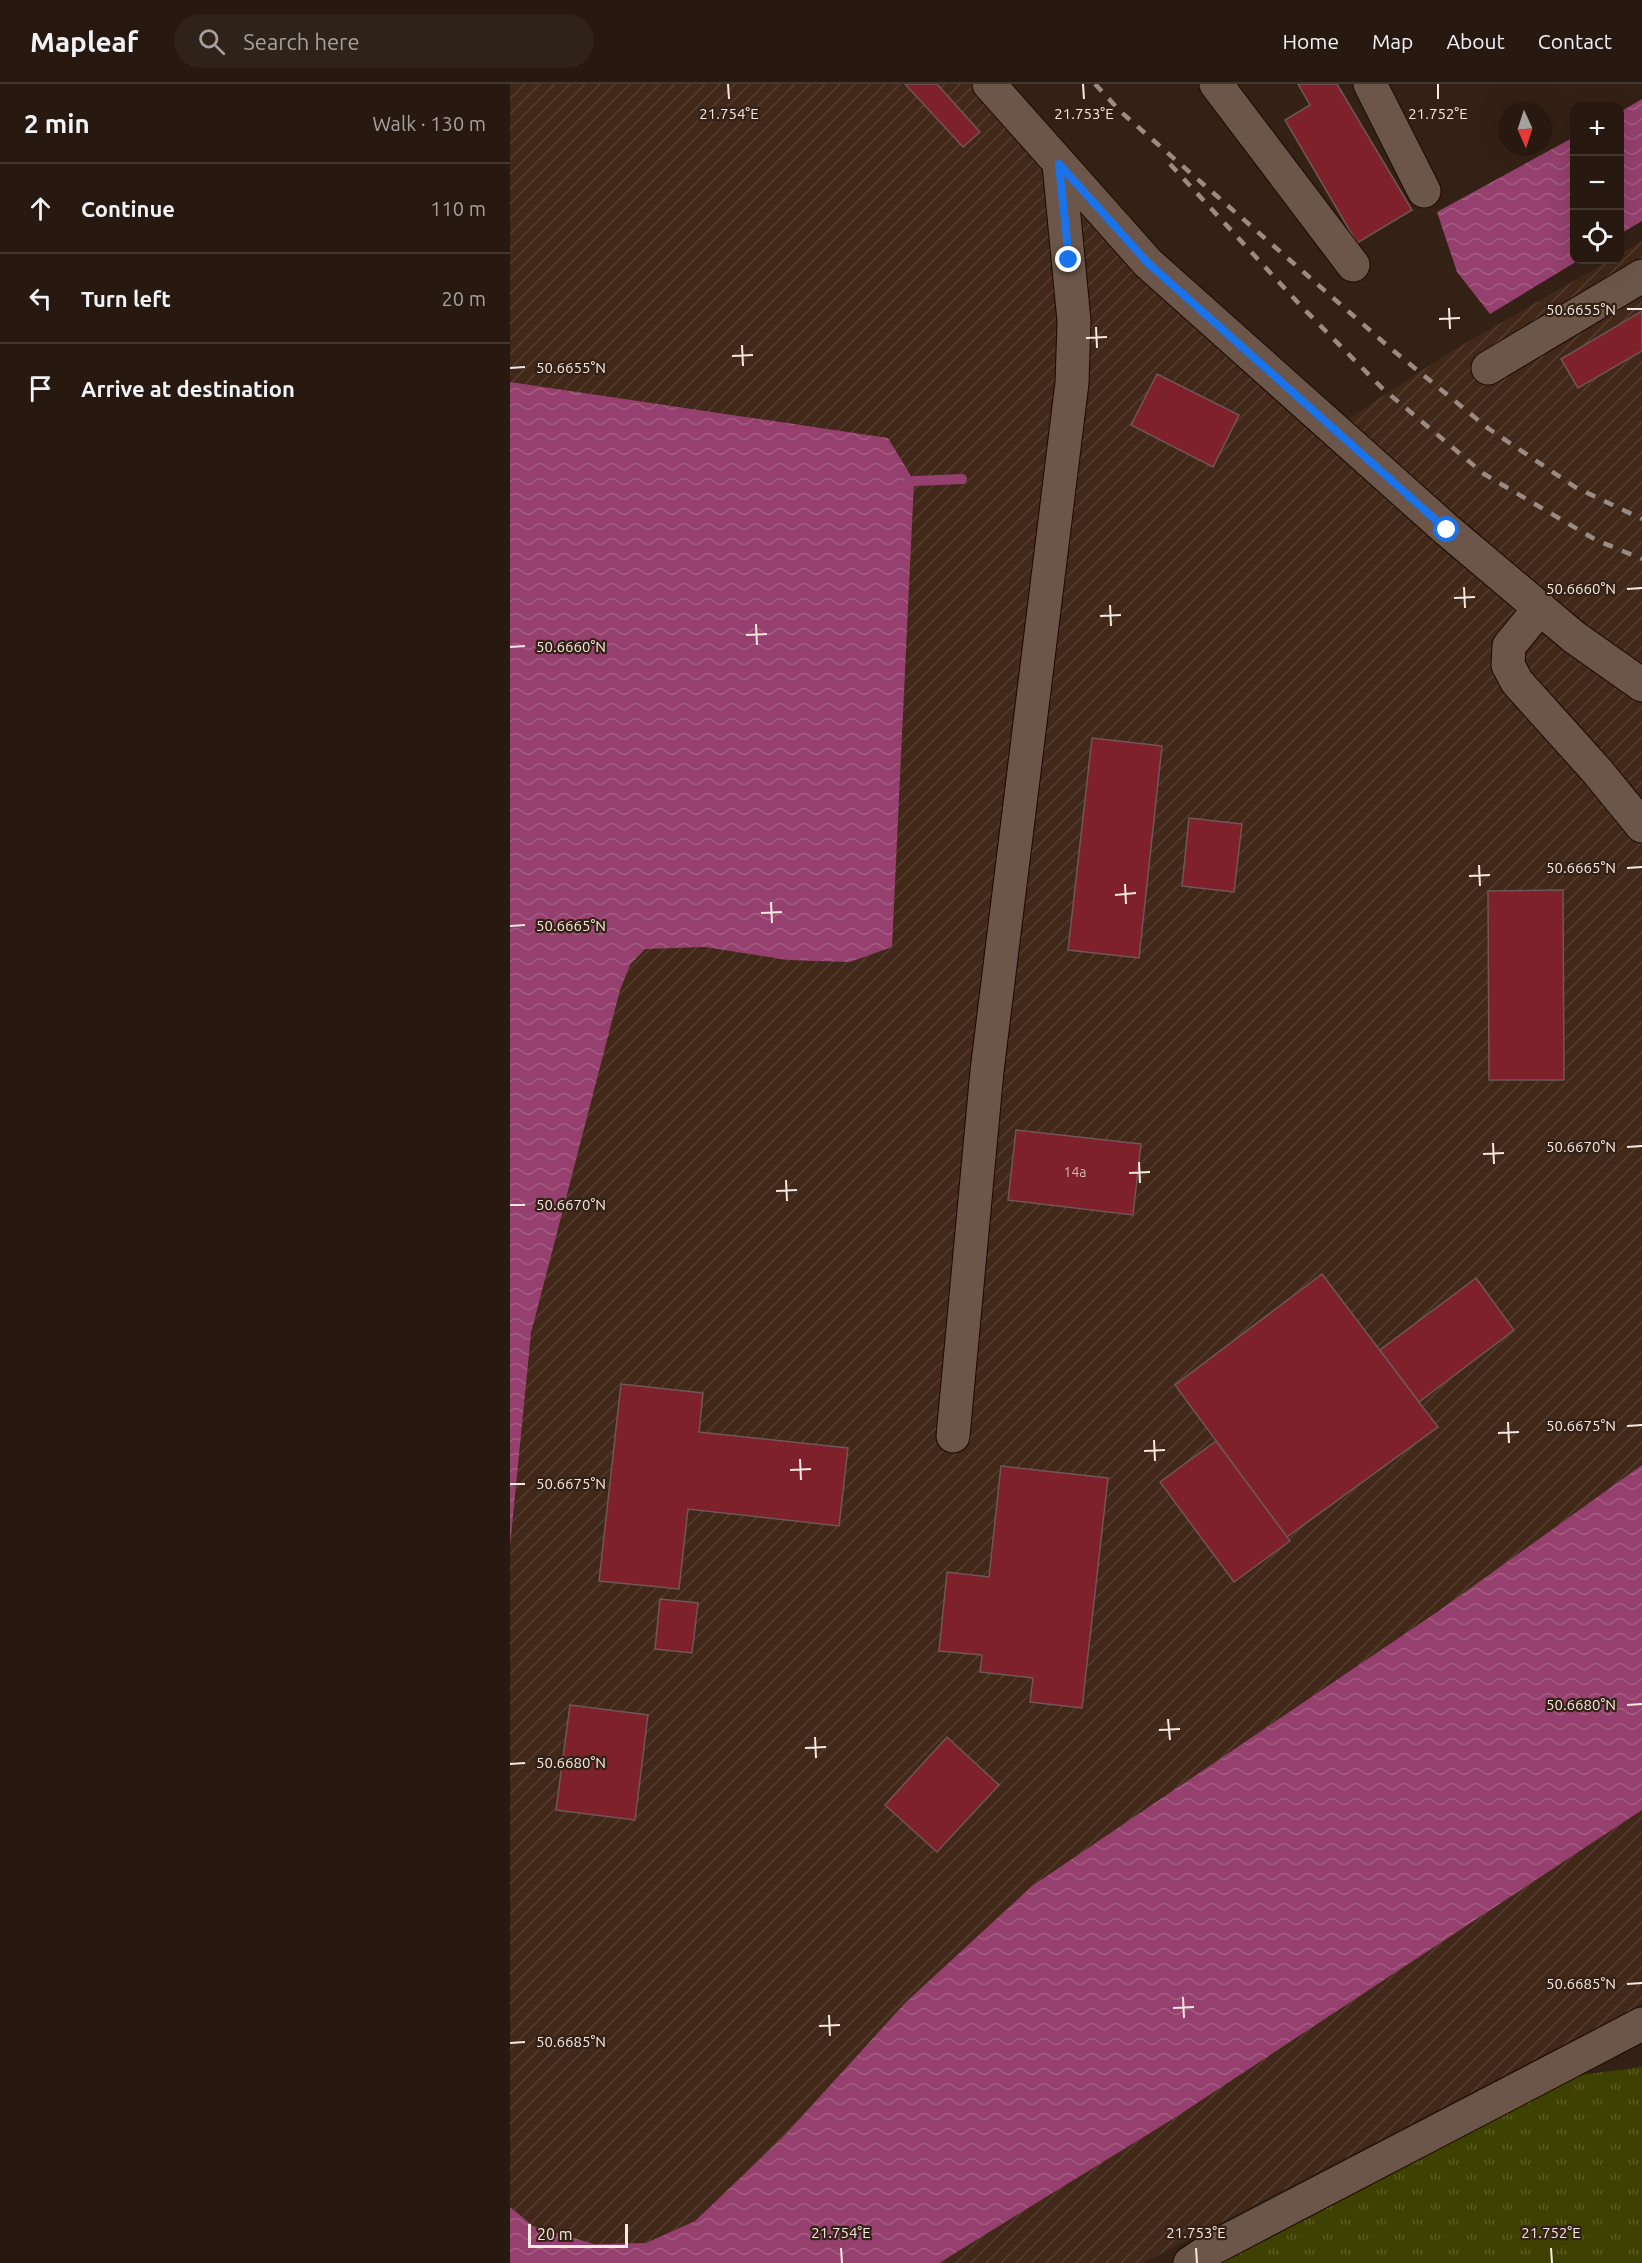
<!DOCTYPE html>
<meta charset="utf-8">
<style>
body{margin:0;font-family:Ubuntu,sans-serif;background:#2f2219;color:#f1f3f6}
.controls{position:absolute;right:18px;top:18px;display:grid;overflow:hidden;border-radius:12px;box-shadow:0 6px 24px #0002}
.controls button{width:54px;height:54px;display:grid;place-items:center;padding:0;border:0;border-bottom:2px solid #433830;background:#271910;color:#f1f3f6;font:30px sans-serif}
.compass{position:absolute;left:988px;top:18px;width:54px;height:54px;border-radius:50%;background:#271910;box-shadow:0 6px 24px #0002;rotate:177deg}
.scale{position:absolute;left:18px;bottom:15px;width:100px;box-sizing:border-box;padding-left:6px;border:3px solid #f7e9e2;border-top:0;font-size:16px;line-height:21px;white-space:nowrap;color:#f7e9e2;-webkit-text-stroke:4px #342116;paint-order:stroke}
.stop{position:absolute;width:18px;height:18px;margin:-14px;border:4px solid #1a73e8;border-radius:50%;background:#fff}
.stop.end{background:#1a73e8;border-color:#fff;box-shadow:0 2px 6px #0008}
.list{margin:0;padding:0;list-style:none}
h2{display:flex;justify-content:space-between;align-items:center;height:78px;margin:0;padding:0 24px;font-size:26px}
h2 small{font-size:20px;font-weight:400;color:#a4a09f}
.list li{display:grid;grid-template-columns:39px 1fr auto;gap:18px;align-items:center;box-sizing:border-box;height:90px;padding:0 24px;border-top:2px solid #433830}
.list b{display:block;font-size:22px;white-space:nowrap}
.list em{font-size:20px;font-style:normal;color:#a4a09f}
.icon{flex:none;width:33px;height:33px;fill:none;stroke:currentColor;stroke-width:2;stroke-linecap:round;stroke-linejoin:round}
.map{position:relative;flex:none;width:1132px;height:2179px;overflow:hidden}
header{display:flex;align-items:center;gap:36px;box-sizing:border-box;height:84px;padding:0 30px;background:#271910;border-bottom:2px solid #433830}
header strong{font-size:28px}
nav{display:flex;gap:33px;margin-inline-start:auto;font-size:21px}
.search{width:420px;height:54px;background:#2f2219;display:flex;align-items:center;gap:15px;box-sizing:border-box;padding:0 21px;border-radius:33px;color:#a4a09f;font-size:22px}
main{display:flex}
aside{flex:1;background:#271910}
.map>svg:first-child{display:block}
.industrial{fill:url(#industrial-furrows)}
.grass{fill:url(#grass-tufts)}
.water{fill:url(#water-waves)}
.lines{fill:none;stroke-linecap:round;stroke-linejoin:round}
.stream{stroke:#95406e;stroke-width:10}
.building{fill:#7f212a;stroke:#705655;stroke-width:1.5}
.minor-casing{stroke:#1b0a02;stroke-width:35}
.minor{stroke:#6c5649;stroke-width:33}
.rail{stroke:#9b8b82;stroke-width:4.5;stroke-dasharray:10 10;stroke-linecap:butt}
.route{stroke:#1a73e8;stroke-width:8}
.ticks{fill:none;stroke:#f7e9e2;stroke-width:2}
.labels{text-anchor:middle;stroke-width:4.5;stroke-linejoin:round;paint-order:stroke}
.number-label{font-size:14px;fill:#d9b7b4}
.ticks-label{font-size:15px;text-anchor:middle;fill:#f7e9e2;stroke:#342116;stroke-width:4.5;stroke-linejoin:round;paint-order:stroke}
</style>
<header>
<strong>Mapleaf</strong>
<div class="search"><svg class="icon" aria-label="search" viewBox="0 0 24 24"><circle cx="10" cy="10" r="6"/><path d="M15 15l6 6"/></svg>Search here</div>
<nav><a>Home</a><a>Map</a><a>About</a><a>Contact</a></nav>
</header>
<main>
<aside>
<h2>2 min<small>Walk · 130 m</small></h2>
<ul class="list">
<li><svg class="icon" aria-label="ahead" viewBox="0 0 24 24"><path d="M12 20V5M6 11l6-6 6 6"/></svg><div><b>Continue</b></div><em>110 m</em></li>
<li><svg class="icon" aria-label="left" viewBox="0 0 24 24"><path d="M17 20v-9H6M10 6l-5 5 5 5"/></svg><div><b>Turn left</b></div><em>20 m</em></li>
<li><svg class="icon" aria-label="arrive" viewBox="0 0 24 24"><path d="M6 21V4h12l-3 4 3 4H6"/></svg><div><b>Arrive at destination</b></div></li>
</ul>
</aside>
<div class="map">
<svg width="1132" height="2179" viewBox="0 0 1132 2179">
<defs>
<pattern id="industrial-furrows" width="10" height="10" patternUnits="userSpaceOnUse" patternTransform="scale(1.5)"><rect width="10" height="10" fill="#412819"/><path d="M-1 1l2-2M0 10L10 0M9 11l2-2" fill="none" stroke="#543d2f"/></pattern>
<pattern id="grass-tufts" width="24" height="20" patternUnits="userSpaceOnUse" patternTransform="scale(1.5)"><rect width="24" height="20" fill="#3e4100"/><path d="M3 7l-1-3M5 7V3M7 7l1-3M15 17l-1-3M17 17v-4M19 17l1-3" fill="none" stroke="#5b5c25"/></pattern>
<pattern id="water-waves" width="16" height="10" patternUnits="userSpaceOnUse" patternTransform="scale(1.5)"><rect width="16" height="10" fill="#95406e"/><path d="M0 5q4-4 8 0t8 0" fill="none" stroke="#a55c82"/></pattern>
</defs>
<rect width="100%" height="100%" fill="#342116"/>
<!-- industrial -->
<polygon class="industrial" points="0,0 475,0 809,354 937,270 1100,176 1110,176 1110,170 1132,157 1132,1920 633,2179 0,2179"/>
<!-- grass -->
<polygon class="grass" points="1132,1983 1132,2179 702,2179 1016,1998"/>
<!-- water -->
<g class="water">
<polygon points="1132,15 1132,137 1110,150 1110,28"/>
<polygon points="1064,53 1064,176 1069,176 980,230 947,188 927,128"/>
<polygon points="0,298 378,354 404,397 382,863 340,878 278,876 195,863 135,865 120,881 110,906 21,1249 0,1462"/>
<polygon points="1132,1381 1132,1726 666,2033 429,2179 0,2179 0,2123 23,2142 84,2160 136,2159 185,2137 273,2053 395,1919 522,1802 930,1526"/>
</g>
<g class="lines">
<!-- stream -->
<polyline class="stream" points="394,403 404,397 452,395"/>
</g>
<!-- building -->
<g class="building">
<polygon points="395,0 427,0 470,48 453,63"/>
<polygon points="788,0 827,0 902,126 847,159 775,36 800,21"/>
<polygon points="1132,227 1132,267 1068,304 1051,275"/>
<polygon points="647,290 729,331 703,383 621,341"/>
<polygon points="582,654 652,662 629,874 558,866"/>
<polygon points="679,734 732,740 724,808 672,802"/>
<polygon points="1053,806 1054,996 979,996 978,807"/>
<polygon points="506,1046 631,1060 623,1131 498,1116"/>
<polygon points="812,1190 928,1343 777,1453 665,1301"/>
<polygon points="966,1194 1004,1246 909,1318 870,1266"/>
<polygon points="111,1300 193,1309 189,1348 338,1364 329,1442 178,1425 169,1505 89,1497"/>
<polygon points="706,1357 780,1457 724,1498 650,1398"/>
<polygon points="491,1382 598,1394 572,1624 520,1618 523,1594 470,1588 472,1571 429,1567 437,1488 479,1493"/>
<polygon points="150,1515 188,1519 182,1569 145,1565"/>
<polygon points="60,1621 138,1631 125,1736 46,1726"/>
<polygon points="437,1653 489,1701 427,1768 375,1721"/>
</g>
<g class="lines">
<!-- minor casing -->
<g class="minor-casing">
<g id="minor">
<polyline points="479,0 638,179 937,446 1064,553 1132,601"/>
<polyline points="706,0 843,181"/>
<polyline points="860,0 914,107"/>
<polyline points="978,284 1132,192"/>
<polyline points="1030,524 999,562 998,581 1007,598 1087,687 1132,742"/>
<polyline points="443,1352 477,987 562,299 564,237 549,80"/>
<polyline points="680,2179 703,2164 1132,1940"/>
</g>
</g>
<!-- minor -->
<use href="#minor" class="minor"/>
<!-- rail -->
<g class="rail">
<polyline points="585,0 611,28 879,263 979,345 1065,403 1132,435"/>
<polyline points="660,80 791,222 872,304 974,390 1086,456 1132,475"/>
</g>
</g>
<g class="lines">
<!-- route -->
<polyline class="route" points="559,176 549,80 638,179 937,446"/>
</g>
<!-- ticks -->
<path class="ticks" d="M 218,0 L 219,15M 573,0 L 574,15M 928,0 L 928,15M 939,224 L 940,245M 1117,225 L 1132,225M 929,235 L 950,234M 586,243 L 587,264M 576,254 L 597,253M 232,261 L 233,282M 222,272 L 243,271M 0,284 L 15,283M 954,503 L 955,524M 1117,505 L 1132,504M 944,514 L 965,513M 600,521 L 601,542M 590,532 L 611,531M 246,540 L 247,561M 236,551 L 257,550M 0,563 L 15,562M 969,781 L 970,802M 1117,784 L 1132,783M 959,792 L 980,791M 615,800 L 616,820M 605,811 L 626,809M 261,818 L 262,839M 251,829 L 272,828M 0,842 L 15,841M 983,1059 L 984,1080M 1117,1063 L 1132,1062M 973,1070 L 994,1069M 629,1078 L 630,1099M 619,1089 L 640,1088M 276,1096 L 277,1117M 266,1107 L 287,1106M 0,1121 L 15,1121M 998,1338 L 999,1359M 1117,1342 L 1132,1341M 988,1349 L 1009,1348M 644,1356 L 645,1377M 634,1367 L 655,1366M 290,1375 L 291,1396M 280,1386 L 301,1385M 0,1400 L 15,1400M 1117,1621 L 1132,1620M 658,1635 L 660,1656M 649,1646 L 670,1645M 305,1653 L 306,1674M 295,1664 L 316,1663M 0,1680 L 15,1679M 1117,1900 L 1132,1899M 673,1913 L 674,1934M 663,1924 L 684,1923M 319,1931 L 320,1952M 309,1942 L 330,1941M 0,1959 L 15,1958M 331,2164 L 332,2179M 686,2164 L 687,2179M 1041,2164 L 1042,2179"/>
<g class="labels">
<!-- number labels -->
<g class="number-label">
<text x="565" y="1093">14a</text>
</g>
</g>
<g class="ticks-label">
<text x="219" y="35">21.754°E</text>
<text x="574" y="35">21.753°E</text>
<text x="928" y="35">21.752°E</text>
<text x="1071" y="231">50.6655°N</text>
<text x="61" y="289">50.6655°N</text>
<text x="1071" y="510">50.6660°N</text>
<text x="61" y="568">50.6660°N</text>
<text x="1071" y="789">50.6665°N</text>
<text x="61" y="847">50.6665°N</text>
<text x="1071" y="1068">50.6670°N</text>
<text x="61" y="1126">50.6670°N</text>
<text x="1071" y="1347">50.6675°N</text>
<text x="61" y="1405">50.6675°N</text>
<text x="1071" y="1626">50.6680°N</text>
<text x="61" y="1684">50.6680°N</text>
<text x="1071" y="1905">50.6685°N</text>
<text x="61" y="1963">50.6685°N</text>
<text x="331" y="2154">21.754°E</text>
<text x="686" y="2154">21.753°E</text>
<text x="1041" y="2154">21.752°E</text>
</g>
</svg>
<div class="controls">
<button>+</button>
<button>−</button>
<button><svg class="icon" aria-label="locate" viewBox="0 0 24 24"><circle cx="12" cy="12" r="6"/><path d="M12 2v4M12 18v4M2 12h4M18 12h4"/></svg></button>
</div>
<svg class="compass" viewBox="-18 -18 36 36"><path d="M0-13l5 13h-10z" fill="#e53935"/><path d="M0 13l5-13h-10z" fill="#a4a09f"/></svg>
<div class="scale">20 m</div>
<div class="stop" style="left:937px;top:446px"></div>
<div class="stop end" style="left:559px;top:176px"></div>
</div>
</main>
